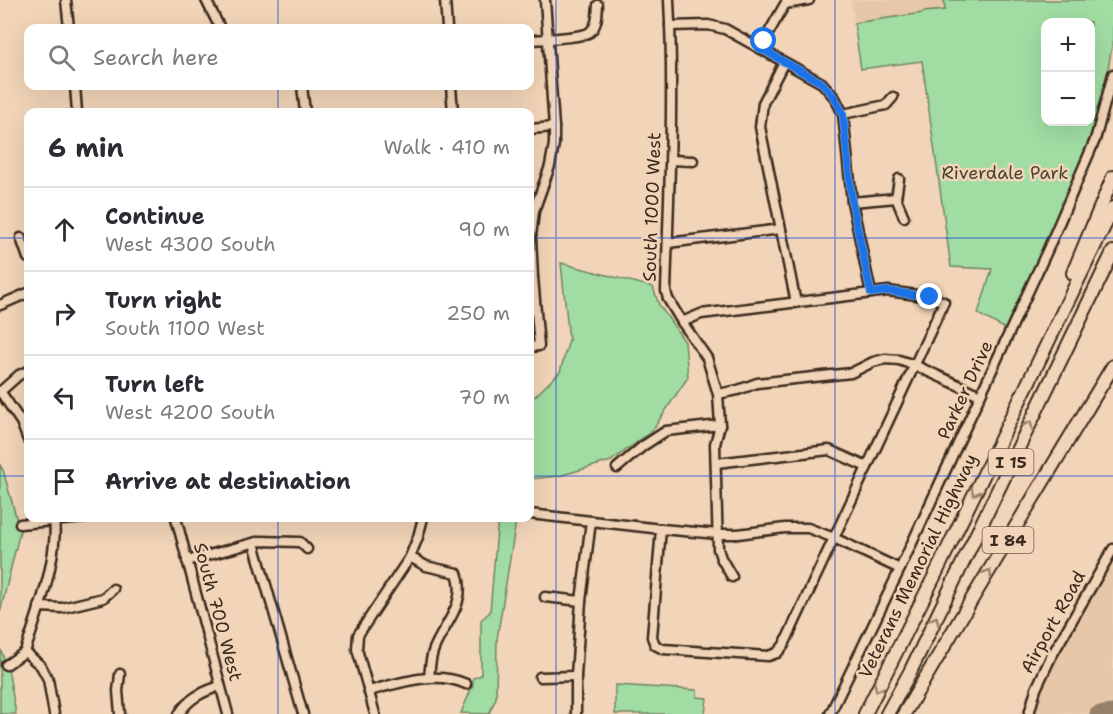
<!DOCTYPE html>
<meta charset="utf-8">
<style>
body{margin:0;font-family:"Shantell Sans",sans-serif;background:#f2f2f3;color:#2b2b33}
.controls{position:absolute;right:18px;top:18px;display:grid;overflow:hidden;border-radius:12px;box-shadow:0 6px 24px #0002}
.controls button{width:54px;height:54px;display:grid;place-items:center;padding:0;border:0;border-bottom:2px solid #e1e1e2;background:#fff;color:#2b2b33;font:30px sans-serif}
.stop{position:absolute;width:18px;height:18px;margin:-14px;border:4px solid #1a73e8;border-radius:50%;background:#fff}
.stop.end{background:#1a73e8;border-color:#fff;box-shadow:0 2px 6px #0008}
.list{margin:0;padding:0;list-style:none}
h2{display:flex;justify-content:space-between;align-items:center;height:78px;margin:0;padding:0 24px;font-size:26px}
h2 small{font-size:20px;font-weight:400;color:#7c7c81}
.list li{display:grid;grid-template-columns:39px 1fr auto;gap:18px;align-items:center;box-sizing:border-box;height:84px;padding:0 24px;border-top:2px solid #e1e1e2}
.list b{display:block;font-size:22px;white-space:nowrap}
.list p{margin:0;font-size:20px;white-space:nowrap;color:#7c7c81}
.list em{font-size:20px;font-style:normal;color:#7c7c81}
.icon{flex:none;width:33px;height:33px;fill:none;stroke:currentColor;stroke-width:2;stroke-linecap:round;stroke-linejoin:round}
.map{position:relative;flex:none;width:1113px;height:714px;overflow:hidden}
.search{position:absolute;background:#fff;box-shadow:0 6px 24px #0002;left:24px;top:24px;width:510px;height:66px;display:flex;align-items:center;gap:15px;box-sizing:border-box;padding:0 21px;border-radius:12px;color:#7c7c81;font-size:22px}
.panel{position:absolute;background:#fff;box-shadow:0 6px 24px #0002;left:24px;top:108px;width:510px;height:414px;border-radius:12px}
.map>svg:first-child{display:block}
.built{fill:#e6c7a7}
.green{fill:#a1dda3;stroke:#6e8460;stroke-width:1.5;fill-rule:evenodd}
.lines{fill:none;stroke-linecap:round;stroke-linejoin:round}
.taxiway{stroke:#96806b;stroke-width:15}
.minor-casing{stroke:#3b2a1e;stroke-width:13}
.highway-casing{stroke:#3b2a1e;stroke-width:16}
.minor{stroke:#f2d5b8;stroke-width:8}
.highway{stroke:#f2d5b8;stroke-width:12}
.oneway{stroke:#96806b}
.route{stroke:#1a73e8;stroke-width:8}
.grid{fill:none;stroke:#1d4ed8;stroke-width:1.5;stroke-opacity:0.55}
.labels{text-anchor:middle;stroke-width:5;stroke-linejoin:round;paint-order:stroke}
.shield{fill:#f2d5b8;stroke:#725d4c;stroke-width:1.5}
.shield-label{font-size:16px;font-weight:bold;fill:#3b2a1e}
.park-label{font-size:18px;fill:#4a4532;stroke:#f2d5b8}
.street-label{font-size:18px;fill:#3b2a1e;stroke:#f2d5b8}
</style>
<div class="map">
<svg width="1113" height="714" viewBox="0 0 1113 714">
<rect width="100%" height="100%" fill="#f2d5b8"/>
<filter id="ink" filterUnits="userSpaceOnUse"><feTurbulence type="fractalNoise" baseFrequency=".0167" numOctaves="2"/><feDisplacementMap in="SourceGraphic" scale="12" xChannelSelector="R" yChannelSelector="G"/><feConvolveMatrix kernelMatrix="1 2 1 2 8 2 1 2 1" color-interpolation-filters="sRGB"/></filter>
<g filter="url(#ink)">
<!-- built -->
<g class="built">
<polygon points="851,0 944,0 945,10 854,23"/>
<polygon points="1113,557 1113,714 1032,714 1037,695 1044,678 1070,630"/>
</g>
<!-- green -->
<g class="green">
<path d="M 944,0 L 1113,0 L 1113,39 L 1105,87 L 1090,138 L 1036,273 L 1011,332 L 978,314 L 992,269 L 951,267 L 922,61 L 861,69 L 854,23 L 923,13 L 923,12 L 945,10 ZM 1046,22 L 1090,22 L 1090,122 L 1046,122 Z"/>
<polygon points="561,263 653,287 659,305 685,342 688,377 652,431 611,461 559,476 530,479 530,401 560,372 569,340"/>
<polygon points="0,465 3,470 20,531 0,613"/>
<polygon points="498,518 516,521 497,639 496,698 489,714 461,713 473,685 473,678 481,675 481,620 490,612"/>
<polygon points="0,648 8,669 16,714 0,714"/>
<polygon points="615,685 697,690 697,697 707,698 705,714 615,714"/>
</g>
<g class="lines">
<!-- taxiway -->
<polyline class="taxiway" points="1097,714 1113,712"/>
<!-- minor casing -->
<g class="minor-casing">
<g id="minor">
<polyline points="66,0 69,28"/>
<polyline points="206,0 220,28"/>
<polyline points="445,0 447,28"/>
<path d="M 669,0 C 674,97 669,194 666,291 L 668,299 L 682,322 L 707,358 L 718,394 L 720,425 L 715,444 L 718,549 L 721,558 L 732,577"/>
<polyline points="670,26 708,25 725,29 822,83 835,98 843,114 852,202 871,293"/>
<path d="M 530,40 C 542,39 582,38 590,32 C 598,25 597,14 598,5"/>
<polyline points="760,48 785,4 809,0"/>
<polyline points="784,62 763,103 760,127 796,303"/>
<polyline points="75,86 77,112"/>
<polyline points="302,86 305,112"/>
<polyline points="451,86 453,112"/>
<polyline points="843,114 886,105 893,97"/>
<polyline points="530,129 554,127"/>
<polyline points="671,160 693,161"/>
<polyline points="899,179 896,198 904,217"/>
<polyline points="852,202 896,198"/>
<polyline points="21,238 28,258"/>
<polyline points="668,243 781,229"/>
<polyline points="0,305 28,293"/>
<polyline points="530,347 539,346 533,277 531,237 534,211 550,166 554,144 554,127 545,0"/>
<polyline points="0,391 21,422 28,440"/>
<polyline points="1,391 19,375 28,371"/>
<polyline points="718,394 738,390 757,383 851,373 873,362 885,359 899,360 914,365 980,395"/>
<polyline points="716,463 829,450 867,467"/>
<polyline points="617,468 643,446 666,431 720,425"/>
<polyline points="530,514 661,529 718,534 738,534 785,528 808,528 834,538 900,569"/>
<polyline points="176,518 228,714"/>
<polyline points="20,524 84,518"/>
<polyline points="661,529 652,637 655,645 663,649 768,656 777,653 784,645 944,302 931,297 888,291 701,314 682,322"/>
<polyline points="254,543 303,714"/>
<path d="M 410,557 L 426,566 L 457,573 C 468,603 444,624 434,649 C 430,658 430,669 429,678"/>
<polyline points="187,561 260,541 300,542 307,549"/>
<polyline points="545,597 581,601"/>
<polyline points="39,607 62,608 103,598 113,589"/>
<polyline points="25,652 41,666 48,679 54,714"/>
<path d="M 6,665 L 25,652 C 37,615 59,556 54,518"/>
<polyline points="540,677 576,676"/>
<path d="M 369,691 C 399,683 435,670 466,684"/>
<polyline points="120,714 118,691 120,674"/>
<path d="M 179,714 C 189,698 202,692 220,686"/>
<polyline points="375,714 357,649 358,635 410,557 418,537 423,518"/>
<polyline points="576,714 576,676 581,601 591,521"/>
<polyline points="830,714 900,569 1048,249 1095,140 1113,74"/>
<polyline points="1029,714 1036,689 1051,657 1113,549"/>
</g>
</g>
<!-- highway casing -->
<g class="highway-casing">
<g id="highway">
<polyline points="1073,273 1113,177"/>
<polyline points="865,714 936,573 1113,208"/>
<polyline points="887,714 910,672 1113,252"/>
<polyline points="904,714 975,594 1113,366"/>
</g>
</g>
<!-- minor -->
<use href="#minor" class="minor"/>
<!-- highway -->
<use href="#highway" class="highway"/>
</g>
<!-- one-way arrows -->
<defs><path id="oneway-chevron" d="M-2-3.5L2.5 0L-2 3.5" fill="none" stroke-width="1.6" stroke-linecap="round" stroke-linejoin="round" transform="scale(1.5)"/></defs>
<g class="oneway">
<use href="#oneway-chevron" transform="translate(1029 425) rotate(-64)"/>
<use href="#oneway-chevron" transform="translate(975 492) rotate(116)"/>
<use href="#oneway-chevron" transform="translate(988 573) rotate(-59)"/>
<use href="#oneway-chevron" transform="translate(935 620) rotate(-64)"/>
<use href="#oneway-chevron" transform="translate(878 688) rotate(116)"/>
</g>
</g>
<g class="lines" filter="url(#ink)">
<!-- route -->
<polyline class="route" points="764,41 760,48 822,83 835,98 843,114 852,202 871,293 888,291 930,297"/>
</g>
<!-- grid -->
<path class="grid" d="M 278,0 L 278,28M 556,0 L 556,714M 835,0 L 835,714M 278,86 L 278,112M 0,238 L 28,238M 530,238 L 1113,238M 0,476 L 28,476M 530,476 L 1113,476M 278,518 L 278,714"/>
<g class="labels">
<!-- shield labels -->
<g class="shield">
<rect x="988.5" y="449" width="45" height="26" rx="4.5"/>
<rect x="982.5" y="527" width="51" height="26" rx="4.5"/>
</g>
<g class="shield-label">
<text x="1011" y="468">I 15</text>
<text x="1008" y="546">I 84</text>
</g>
<!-- park labels -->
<g class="park-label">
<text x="1005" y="179">Riverdale Park</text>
</g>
<!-- street labels -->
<g class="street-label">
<text transform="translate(652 207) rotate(-88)" y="6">South 1000 West</text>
<text transform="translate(965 390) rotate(-65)" y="6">Parker Drive</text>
<text transform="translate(918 566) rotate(-64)" y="6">Veterans Memorial Highway</text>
<text transform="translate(218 612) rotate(75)" y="6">South 700 West</text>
<text transform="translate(1053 622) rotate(-61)" y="6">Airport Road</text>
</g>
</g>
</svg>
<div class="controls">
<button>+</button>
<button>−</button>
</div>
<div class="stop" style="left:764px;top:41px"></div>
<div class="stop end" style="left:930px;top:297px"></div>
<div class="search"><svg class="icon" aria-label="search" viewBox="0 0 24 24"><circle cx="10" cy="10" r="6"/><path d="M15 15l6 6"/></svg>Search here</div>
<section class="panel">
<h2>6 min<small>Walk · 410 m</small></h2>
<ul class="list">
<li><svg class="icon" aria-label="ahead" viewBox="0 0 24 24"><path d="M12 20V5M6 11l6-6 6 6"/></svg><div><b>Continue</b><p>West 4300 South</p></div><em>90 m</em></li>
<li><svg class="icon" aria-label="right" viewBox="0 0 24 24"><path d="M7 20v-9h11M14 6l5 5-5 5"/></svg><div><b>Turn right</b><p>South 1100 West</p></div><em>250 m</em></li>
<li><svg class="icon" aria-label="left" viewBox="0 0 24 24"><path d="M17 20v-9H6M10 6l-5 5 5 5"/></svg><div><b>Turn left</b><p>West 4200 South</p></div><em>70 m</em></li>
<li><svg class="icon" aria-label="arrive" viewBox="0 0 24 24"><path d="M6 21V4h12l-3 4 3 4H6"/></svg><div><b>Arrive at destination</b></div></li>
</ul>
</section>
</div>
